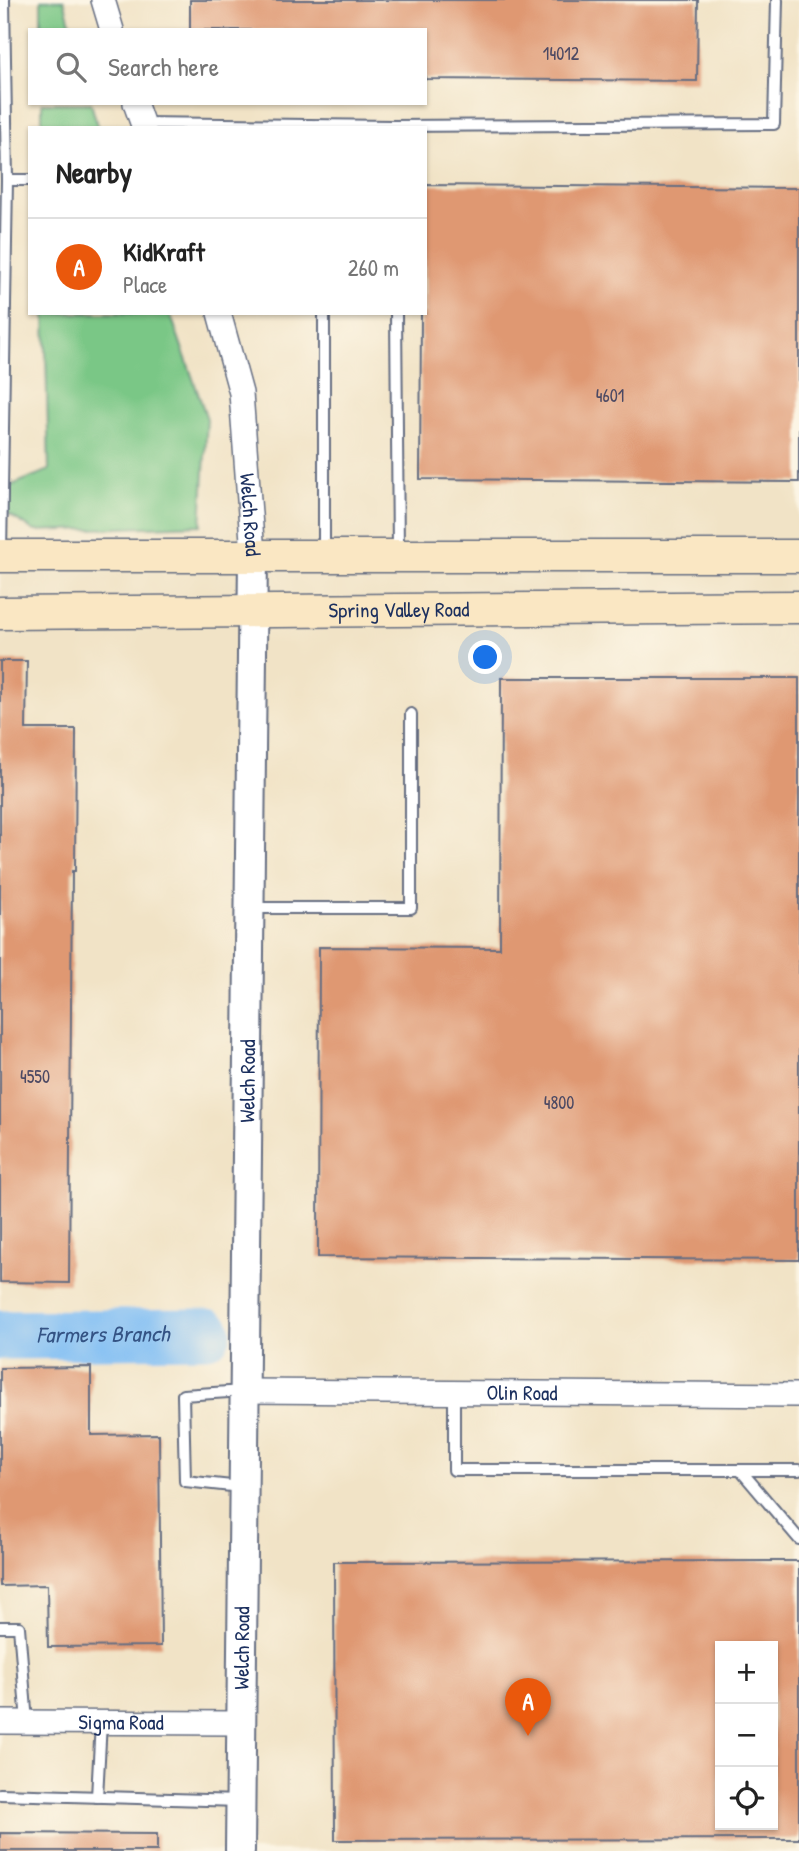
<!DOCTYPE html>
<meta charset="utf-8">
<style>
body{margin:0;font-family:"Patrick Hand",sans-serif;background:#f2f2f2;color:#222}
.controls{position:absolute;right:21px;bottom:21px;display:grid;overflow:hidden;border-radius:0px;box-shadow:0 2px 5px #0004}
.controls button{width:63px;height:63px;display:grid;place-items:center;padding:0;border:0;border-bottom:2px solid #e0e0e0;background:#fff;color:#222;font:35px sans-serif}
.you{position:absolute;left:486px;top:658px;width:24px;height:24px;margin:-18px;border:5px solid #fff;border-radius:50%;background:#1a73e8;box-shadow:0 0 0 10px #1a73e833}
.badge{display:grid;place-items:center;width:46px;height:46px;border-radius:50%;background:#ea580c;color:#fff;font-size:23px;font-weight:700}
.pin{position:absolute;translate:-50% -58px;filter:drop-shadow(0 2px 4px #0008)}
.pin::after{content:'';position:absolute;top:37px;width:24px;height:21px;background:inherit;clip-path:polygon(0 0,100% 0,50% 100%)}
.list{margin:0;padding:0;list-style:none}
h2{display:flex;justify-content:space-between;align-items:center;height:91px;margin:0;padding:0 28px;font-size:30px}
h2 small{font-size:23px;font-weight:400;color:#767676}
.list li{display:grid;grid-template-columns:46px 1fr auto;gap:21px;align-items:center;box-sizing:border-box;height:98px;padding:0 28px;border-top:2px solid #e0e0e0}
.list b{display:block;font-size:26px;white-space:nowrap}
.list p{margin:0;font-size:23px;white-space:nowrap;color:#767676}
.list em{font-size:23px;font-style:normal;color:#767676}
.icon{flex:none;width:38px;height:38px;fill:none;stroke:currentColor;stroke-width:2;stroke-linecap:round;stroke-linejoin:round}
.map{position:relative;flex:none;width:799px;height:1851px;overflow:hidden}
.search{position:absolute;background:#fff;box-shadow:0 2px 5px #0004;left:28px;top:28px;width:399px;height:77px;display:flex;align-items:center;gap:18px;box-sizing:border-box;padding:0 24px;border-radius:0px;color:#767676;font-size:26px}
.panel{position:absolute;background:#fff;box-shadow:0 2px 5px #0004;left:28px;top:126px;width:399px;height:189px;border-radius:0px}
.map>svg:first-child{display:block}
.green{fill:#7ac786;stroke:#4a7b72;stroke-width:2}
.lines{fill:none;stroke-linecap:round;stroke-linejoin:round}
.river{stroke:#80bef4;stroke-width:49}
.building{fill:#df9872;fill-rule:evenodd}
.service-casing{stroke:#666e82;stroke-width:14}
.minor-casing{stroke:#666e82;stroke-width:26}
.tertiary-casing{stroke:#666e82;stroke-width:32}
.secondary-casing{stroke:#666e82;stroke-width:35}
.service{stroke:#fff;stroke-width:10}
.minor{stroke:#fff;stroke-width:23}
.tertiary{stroke:#fff;stroke-width:28}
.secondary{stroke:#fae7c3;stroke-width:32}
.labels{text-anchor:middle;stroke-width:6;stroke-linejoin:round;paint-order:stroke}
.number-label{font-size:18px;fill:#4c4963}
.street-label{font-size:21px;fill:#1b2f5e;stroke:#fcf5e5}
.water-label{font-size:23px;font-style:italic;fill:#345384;stroke:#fcf5e5}
</style>
<div class="map">
<svg width="799" height="1851" viewBox="0 0 799 1851">
<rect width="100%" height="100%" fill="#fcf5e5"/>
<filter id="ink" filterUnits="userSpaceOnUse"><feTurbulence type="fractalNoise" baseFrequency=".0143" numOctaves="2"/><feDisplacementMap in="SourceGraphic" scale="14" xChannelSelector="R" yChannelSelector="G"/><feConvolveMatrix kernelMatrix="1 2 1 2 8 2 1 2 1" color-interpolation-filters="sRGB"/></filter>
<filter id="wash" filterUnits="userSpaceOnUse"><feTurbulence type="fractalNoise" baseFrequency=".00686" numOctaves="4" result="noise"/><feDisplacementMap in="SourceGraphic" scale="28" xChannelSelector="R" yChannelSelector="G"/><feGaussianBlur stdDeviation="1.57" result="paint"/><feColorMatrix in="noise" values="0 0 0 0 0 0 0 0 0 0 0 0 0 0 0 0 0 1.4 0 .05"/><feComposite in="paint" operator="in"/></filter>
<g filter="url(#wash)">
<rect width="100%" height="100%" fill="#f1e3c6"/>
<!-- green -->
<g class="green">
<polygon points="41,0 64,0 72,30 41,30"/>
<polygon points="42,103 91,103 98,128 42,128"/>
<polygon points="45,313 170,313 207,419 201,525 35,531 8,514 2,489 49,470"/>
</g>
<g class="lines">
<!-- river -->
<path class="river" id="s1" d="M 0,1335 L 207,1333"/>
</g>
<g id="blocks">
<!-- building -->
<g class="building">
<polygon points="190,0 698,0 697,81 425,79 425,30 190,30"/>
<polygon points="425,185 799,188 799,482 420,479 421,313 425,313"/>
<polygon points="0,661 27,661 26,729 76,729 75,871 72,871 69,1283 0,1282"/>
<polygon points="501,678 799,678 799,1260 318,1257 319,947 500,948"/>
<polygon points="91,1367 91,1435 159,1434 161,1646 48,1647 47,1585 0,1586 0,1368"/>
<path d="M 799,1561 L 799,1839 L 335,1840 L 334,1562 ZM 720,1646 L 773,1646 L 773,1825 L 720,1825 Z"/>
<polygon points="0,1833 157,1834 157,1851 0,1851"/>
</g>
</g>
</g>
<g filter="url(#ink)">
<use href="#blocks" fill-opacity="0" stroke="#666e82" stroke-width="2"/>
<g class="lines">
<!-- service casing -->
<g class="service-casing">
<g id="service">
<polyline points="4,0 7,180"/>
<polyline points="142,123 392,126 774,124 777,0"/>
<polyline points="324,313 324,554"/>
<polyline points="396,313 398,552"/>
<polyline points="1,553 7,180 30,180"/>
<polyline points="250,908 411,908 411,714"/>
<polyline points="454,1395 454,1470 799,1470"/>
<polyline points="742,1472 799,1539"/>
<polyline points="241,1487 185,1481 183,1395 244,1391"/>
<polyline points="0,1627 19,1627 27,1722"/>
<polyline points="0,1794 240,1801"/>
<polyline points="97,1797 101,1722"/>
</g>
</g>
<!-- minor casing -->
<g class="minor-casing">
<g id="minor">
<polyline points="103,0 112,30"/>
<polyline points="135,103 144,128"/>
<path id="s2" d="M 219,313 L 241,393 L 253,554"/>
<path id="s3" d="M 244,1391 L 799,1395"/>
<path id="s4" d="M 0,1722 L 240,1723"/>
</g>
</g>
<!-- tertiary casing -->
<g class="tertiary-casing">
<g id="tertiary">
<path id="s5" d="M 240,1851 L 253,554"/>
</g>
</g>
<!-- secondary casing -->
<g class="secondary-casing">
<g id="secondary">
<polyline points="0,556 799,556"/>
<path id="s6" d="M 0,613 L 799,607"/>
</g>
</g>
<!-- service -->
<use href="#service" class="service"/>
<!-- minor -->
<use href="#minor" class="minor"/>
<!-- tertiary -->
<use href="#tertiary" class="tertiary"/>
<!-- secondary -->
<use href="#secondary" class="secondary"/>
</g>
</g>
<g class="labels">
<!-- number labels -->
<g class="number-label">
<text x="561" y="60">14012</text>
<text x="610" y="402">4601</text>
<text x="35" y="1083">4550</text>
<text x="559" y="1109">4800</text>
</g>
<!-- street labels -->
<g class="street-label">
<text dy="7" stroke="none"><textPath href="#s2" startOffset="205">Welch Road</textPath></text>
<text dy="7" stroke="none"><textPath href="#s6" startOffset="399">Spring Valley Road</textPath></text>
<text dy="7" stroke="none"><textPath href="#s5" startOffset="770">Welch Road</textPath></text>
<text dy="7" stroke="none"><textPath href="#s3" startOffset="278">Olin Road</textPath></text>
<text dy="7" stroke="none"><textPath href="#s5" startOffset="203">Welch Road</textPath></text>
<text dy="7" stroke="none"><textPath href="#s4" startOffset="121">Sigma Road</textPath></text>
</g>
<!-- water labels -->
<g class="water-label">
<text dy="8" stroke="none"><textPath href="#s1" startOffset="103">Farmers Branch</textPath></text>
</g>
</g>
</svg>
<div class="controls">
<button>+</button>
<button>−</button>
<button><svg class="icon" aria-label="locate" viewBox="0 0 24 24"><circle cx="12" cy="12" r="6"/><path d="M12 2v4M12 18v4M2 12h4M18 12h4"/></svg></button>
</div>
<div class="you"></div>
<div class="pin badge" style="left:528px;top:1736px">A</div>
<div class="search"><svg class="icon" aria-label="search" viewBox="0 0 24 24"><circle cx="10" cy="10" r="6"/><path d="M15 15l6 6"/></svg>Search here</div>
<section class="panel">
<h2>Nearby<small></small></h2>
<ul class="list">
<li><span class="badge">A</span><div><b>KidKraft</b><p>Place</p></div><em>260 m</em></li>
</ul>
</section>
</div>
